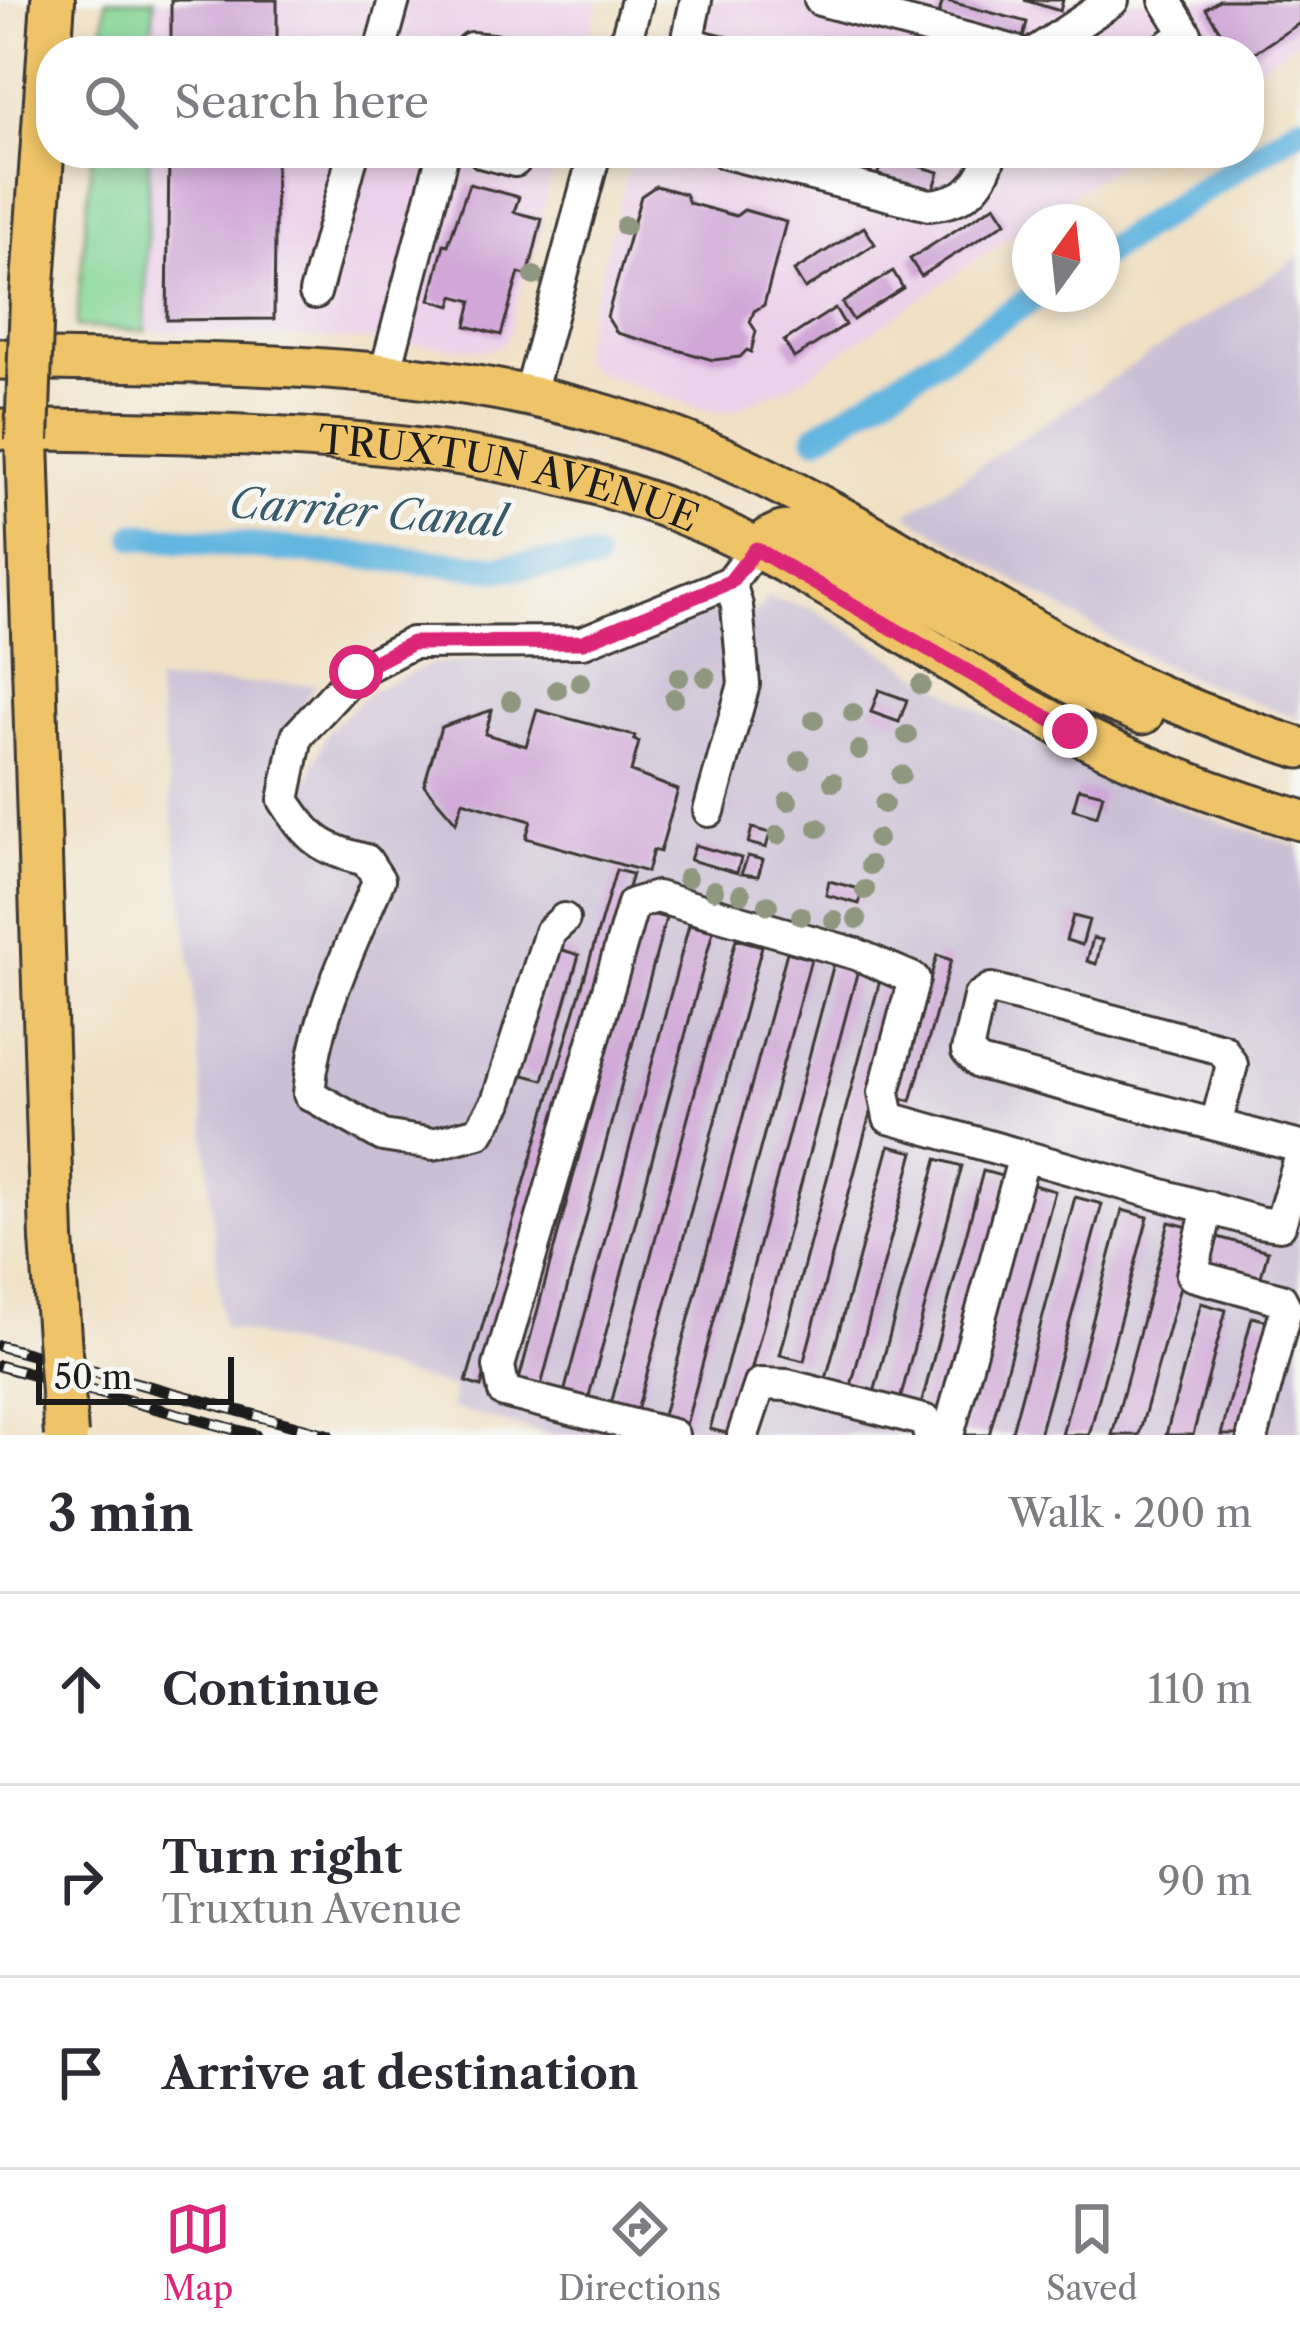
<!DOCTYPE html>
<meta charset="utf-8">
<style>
body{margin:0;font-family:"Libre Caslon Text",serif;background:#f7f7f7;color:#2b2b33}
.compass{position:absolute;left:1012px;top:204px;width:108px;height:108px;border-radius:50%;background:#fff;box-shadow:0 6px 18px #0003;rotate:15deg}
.scale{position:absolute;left:36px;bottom:30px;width:198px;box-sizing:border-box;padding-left:12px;border:6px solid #1c1c1c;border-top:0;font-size:33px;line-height:42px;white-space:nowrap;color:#1c1c1c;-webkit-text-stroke:9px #f6f6f2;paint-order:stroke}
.stop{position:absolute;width:36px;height:36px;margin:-27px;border:9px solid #db2777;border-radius:50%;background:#fff}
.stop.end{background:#db2777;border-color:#fff;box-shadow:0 3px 12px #0008}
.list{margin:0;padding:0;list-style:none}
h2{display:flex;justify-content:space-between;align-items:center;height:156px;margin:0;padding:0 48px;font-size:51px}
h2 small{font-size:39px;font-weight:400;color:#7c7c81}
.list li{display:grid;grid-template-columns:78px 1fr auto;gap:36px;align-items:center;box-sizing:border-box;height:192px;padding:0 48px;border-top:3px solid #e1e1e2}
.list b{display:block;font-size:45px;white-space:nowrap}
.list p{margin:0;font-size:39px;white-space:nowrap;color:#7c7c81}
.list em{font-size:39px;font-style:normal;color:#7c7c81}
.icon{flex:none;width:66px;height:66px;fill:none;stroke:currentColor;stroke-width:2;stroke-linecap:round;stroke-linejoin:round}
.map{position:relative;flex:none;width:1300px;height:1435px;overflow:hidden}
.search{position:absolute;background:#fff;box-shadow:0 6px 18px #0003;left:36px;right:36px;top:36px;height:132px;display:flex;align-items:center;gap:30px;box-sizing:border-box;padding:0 42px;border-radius:48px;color:#7c7c81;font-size:45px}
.sheet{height:732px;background:#fff}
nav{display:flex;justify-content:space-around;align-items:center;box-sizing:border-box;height:168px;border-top:3px solid #e1e1e2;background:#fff;font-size:33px;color:#7c7c81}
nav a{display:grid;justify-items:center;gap:6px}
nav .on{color:#db2777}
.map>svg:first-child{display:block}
.built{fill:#ecd1ea}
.industrial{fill:#cbbfd5}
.green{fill:#83d495;stroke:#507858;stroke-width:3}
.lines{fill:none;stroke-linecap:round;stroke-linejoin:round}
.canal{stroke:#64b6e0;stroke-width:27}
.building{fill:#d0a7d7}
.minor-casing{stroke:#3c3935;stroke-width:36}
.major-casing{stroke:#3c3935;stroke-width:45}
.highway-casing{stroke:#3c3935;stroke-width:48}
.minor{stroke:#fff;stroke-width:30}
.major{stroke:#efc469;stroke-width:39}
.highway{stroke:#efc469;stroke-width:42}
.rail-casing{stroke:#1c1c1c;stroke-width:12}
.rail{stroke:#f6f6f2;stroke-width:8;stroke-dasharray:22;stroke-linecap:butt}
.highway-bridge-casing{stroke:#3c3935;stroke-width:48;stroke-linecap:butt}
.highway-bridge{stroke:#efc469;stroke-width:42}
.tree{fill:#8f977f}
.route{stroke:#db2777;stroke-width:15}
.labels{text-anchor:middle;stroke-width:10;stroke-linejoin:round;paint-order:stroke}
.street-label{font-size:39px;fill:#1c1c1c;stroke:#f6f6f2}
.water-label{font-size:42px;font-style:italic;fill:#395a6a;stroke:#f6f6f2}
</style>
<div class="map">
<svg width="1300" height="1435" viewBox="0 0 1300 1435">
<rect width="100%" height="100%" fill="#f6f6f2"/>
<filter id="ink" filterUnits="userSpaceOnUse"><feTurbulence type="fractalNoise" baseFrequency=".00833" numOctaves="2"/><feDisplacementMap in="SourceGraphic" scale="24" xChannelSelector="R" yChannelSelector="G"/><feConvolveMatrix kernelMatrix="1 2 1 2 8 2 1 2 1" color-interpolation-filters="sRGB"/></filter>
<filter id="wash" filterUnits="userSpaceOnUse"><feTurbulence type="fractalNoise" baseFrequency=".004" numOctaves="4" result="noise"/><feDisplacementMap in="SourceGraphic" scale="48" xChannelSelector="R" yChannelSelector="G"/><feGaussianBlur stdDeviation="2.7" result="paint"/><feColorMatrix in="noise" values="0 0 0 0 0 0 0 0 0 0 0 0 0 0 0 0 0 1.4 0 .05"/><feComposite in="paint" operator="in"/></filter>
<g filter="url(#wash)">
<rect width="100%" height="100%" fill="#f0e0c4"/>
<!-- built -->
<g class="built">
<polygon points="154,0 599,0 586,51 151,51"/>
<polygon points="675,0 1300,0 1300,39 1249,74 1249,51 661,51"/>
<polygon points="149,153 558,153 508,337 498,347 486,350 380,341 145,331"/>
<polygon points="633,153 1133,153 795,384 730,411 709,411 590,370 582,359 581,345"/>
</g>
<!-- industrial -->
<g class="industrial">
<polygon points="1300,256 1300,719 1199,681 1126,647 906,514"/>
<polygon points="766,597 813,609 989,716 1081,765 1199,815 1300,847 1300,1435 551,1435 450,1408 454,1388 222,1326 192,971 156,682 316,684 281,741 274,769 309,778 327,732 371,691 429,665 489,659 574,660 617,653 661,637 691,614 759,611"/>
</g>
<!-- green -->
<g class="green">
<polygon points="106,0 154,0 151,51 101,51"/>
<polygon points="92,153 149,153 145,331 76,327"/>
</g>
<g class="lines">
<!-- canal -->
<g class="canal">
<polyline points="1102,254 1300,127"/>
<polyline points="817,436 1039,294"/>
<polyline points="136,536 497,568 593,560"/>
</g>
</g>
<g id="blocks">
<!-- building -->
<g class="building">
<rect x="171" y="0" width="106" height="51"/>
<polygon points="943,0 1027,22 1022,42 937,20"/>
<polygon points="1024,0 1063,0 1060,11"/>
<polygon points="1219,0 1300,0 1300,23 1249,56 1249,51 1233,51 1206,9"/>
<polygon points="169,153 276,153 274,319 167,320"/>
<polygon points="810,153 872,153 876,154 870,175 809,158"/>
<polygon points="883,156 939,172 933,192 877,177"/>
<polygon points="469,184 519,197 514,212 542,219 528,276 519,273 501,335 466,326 472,301 454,296 451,306 430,300 444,244 448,245"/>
<polygon points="656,186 685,194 689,203 736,216 744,210 786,222 764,305 754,311 750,322 756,331 751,352 747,350 740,357 713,360 617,333 607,317 641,196"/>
<polygon points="995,205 1006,222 921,276 910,259"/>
<polygon points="864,227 875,244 805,289 794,271"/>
<polygon points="893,271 903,288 853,320 842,303"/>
<polygon points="835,308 845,325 794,358 784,341"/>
<polygon points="879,690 907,700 899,722 871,712"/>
<polygon points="492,710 485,734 526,746 537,710 635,736 634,740 639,742 631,772 678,790 660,852 653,850 647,872 526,838 531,821 463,801 456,822 424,785 441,727"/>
<polygon points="1079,788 1103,794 1097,816 1073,809"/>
<polygon points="752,828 770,833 766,848 748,843"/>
<polygon points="695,845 741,858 737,873 690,860"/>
<polygon points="748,856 763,860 758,876 741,874"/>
<polygon points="616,870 632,874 481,1387 466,1382"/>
<polygon points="829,881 863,890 859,904 826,895"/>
<polygon points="644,912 666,918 541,1386 519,1380"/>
<polygon points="1073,916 1089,920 1082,945 1066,940"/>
<polygon points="689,925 713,931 588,1400 564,1393"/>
<polygon points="1093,938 1102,940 1096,964 1087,961"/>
<polygon points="736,939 762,946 637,1411 611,1404"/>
<polygon points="556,948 579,955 543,1080 520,1074"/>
<polygon points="787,952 811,959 686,1425 662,1419"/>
<polygon points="937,955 951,960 911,1101 896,1097"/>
<polygon points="834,963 858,970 734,1435 710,1429"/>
<polygon points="880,980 904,987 804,1361 780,1355"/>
<polygon points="889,1146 914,1152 851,1386 826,1379"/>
<polygon points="937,1159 962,1166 900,1400 874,1393"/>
<polygon points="983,1171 1009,1178 946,1412 921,1405"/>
<polygon points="1030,1184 1055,1191 989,1435 963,1435"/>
<polygon points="1075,1197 1102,1204 1039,1435 1011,1435"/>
<polygon points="1122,1210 1148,1217 1089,1435 1062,1435"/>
<polygon points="1169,1222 1196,1229 1139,1435 1112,1435"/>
<polygon points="1218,1237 1268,1251 1259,1284 1209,1270"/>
<polygon points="1201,1303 1226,1310 1193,1435 1166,1435"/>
<polygon points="1252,1317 1277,1323 1247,1435 1221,1435"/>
</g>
</g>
</g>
<g filter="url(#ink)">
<use href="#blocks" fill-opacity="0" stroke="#3c3935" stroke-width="3"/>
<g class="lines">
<!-- minor casing -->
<g class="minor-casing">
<g id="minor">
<polyline points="696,0 687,43 719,51"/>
<polyline points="820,0 1014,51"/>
<polyline points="380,51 394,0"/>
<polyline points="470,51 471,48 502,51"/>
<polyline points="623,51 637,0"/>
<polyline points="1037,51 1113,0"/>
<polyline points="1161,51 1186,34 1165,0"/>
<polyline points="484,153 515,161 517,153"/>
<path d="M 726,153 L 929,205 C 965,202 981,187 991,153"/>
<polyline points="315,293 353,153"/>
<polyline points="385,374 443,153"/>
<polyline points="530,394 595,153"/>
<polyline points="709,811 744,684 737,606 730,582"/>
<path d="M 564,919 L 550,932 L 497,1102 L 479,1132 L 433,1144 L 383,1136 L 309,1094 C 315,1016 349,951 379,880 L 366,860 C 320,849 309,839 284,800 L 297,736 L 356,672 L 412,643 L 583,642 L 730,582 L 756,549"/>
<polyline points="1216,1124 1232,1065 1222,1049 991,989 979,997 967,1051 979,1063 1300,1147"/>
<polyline points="1208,1207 1192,1275 1281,1299 1286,1309 1253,1435"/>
<polyline points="673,1435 504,1392 499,1366 633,904 657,897 856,954 914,979 884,1092 889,1118 1258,1222 1280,1225 1300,1158"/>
<polyline points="743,1435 760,1384 787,1385 926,1421 929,1435"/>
<polyline points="948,1435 1024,1156"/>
</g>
</g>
<!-- major casing -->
<g class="major-casing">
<g id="major">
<path d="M 0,359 C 238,365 485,356 708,451 C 839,507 957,588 1082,657 C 1151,696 1225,724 1300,748"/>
<path id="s1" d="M 0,429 C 233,435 481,427 699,521 C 805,566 901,633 1000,692 C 1094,748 1195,789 1300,820"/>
<path d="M 756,549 C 775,531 787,526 811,537 L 1076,686 L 1143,714"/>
</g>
</g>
<!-- highway casing -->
<g class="highway-casing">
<g id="highway">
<polyline points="32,298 53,0"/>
<polyline points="27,440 52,1239"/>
</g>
</g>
<!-- minor -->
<use href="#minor" class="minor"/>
<!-- major -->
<use href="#major" class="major"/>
<!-- highway -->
<use href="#highway" class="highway"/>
<!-- rail casing -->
<g class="rail-casing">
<g id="rail">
<polyline points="0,1346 328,1435"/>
<polyline points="0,1366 255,1435"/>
</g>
</g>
<!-- rail -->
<use href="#rail" class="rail"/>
<!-- highway-bridge casing -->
<g class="highway-bridge-casing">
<g id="highway-bridge">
<polyline points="27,440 32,298"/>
<polyline points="52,1239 66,1435"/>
</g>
</g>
<!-- highway-bridge -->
<use href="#highway-bridge" class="highway-bridge"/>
</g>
<!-- trees -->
<g class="tree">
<circle cx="625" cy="226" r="10"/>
<circle cx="534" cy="276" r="10"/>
<circle cx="679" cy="677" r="10"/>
<circle cx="706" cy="677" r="10"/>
<circle cx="580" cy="682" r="10"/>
<circle cx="921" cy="685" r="10"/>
<circle cx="557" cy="690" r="10"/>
<circle cx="674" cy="698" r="10"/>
<circle cx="511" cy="701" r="10"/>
<circle cx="853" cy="713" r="10"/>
<circle cx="814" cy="720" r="10"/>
<circle cx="907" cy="735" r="10"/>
<circle cx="859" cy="750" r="10"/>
<circle cx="800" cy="760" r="10"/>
<circle cx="901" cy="775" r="10"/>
<circle cx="833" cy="782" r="10"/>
<circle cx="788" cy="801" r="10"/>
<circle cx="884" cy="804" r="10"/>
<circle cx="818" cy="828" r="10"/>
<circle cx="778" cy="835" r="10"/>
<circle cx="877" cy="839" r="10"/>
<circle cx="870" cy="865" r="10"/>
<circle cx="687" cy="878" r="10"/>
<circle cx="714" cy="890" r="10"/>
<circle cx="865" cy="890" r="10"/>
<circle cx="741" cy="894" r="10"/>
<circle cx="768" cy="905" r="10"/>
<circle cx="801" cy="916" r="10"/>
<circle cx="857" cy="919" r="10"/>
<circle cx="834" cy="920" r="10"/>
</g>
</g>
<g class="lines" filter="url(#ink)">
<!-- route -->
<polyline class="route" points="356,672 412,643 583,642 730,582 756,549 1070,731"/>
</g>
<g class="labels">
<!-- street labels -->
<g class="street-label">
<text dy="14" stroke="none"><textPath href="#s1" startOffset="513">TRUXTUN AVENUE</textPath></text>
</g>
<!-- water labels -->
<g class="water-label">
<text transform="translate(368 512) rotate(4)" y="15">Carrier Canal</text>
</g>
</g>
</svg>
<svg class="compass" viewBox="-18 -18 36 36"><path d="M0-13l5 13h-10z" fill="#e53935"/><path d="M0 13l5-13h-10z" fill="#7c7c81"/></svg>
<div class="scale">50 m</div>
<div class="stop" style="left:356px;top:672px"></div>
<div class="stop end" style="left:1070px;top:731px"></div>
<div class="search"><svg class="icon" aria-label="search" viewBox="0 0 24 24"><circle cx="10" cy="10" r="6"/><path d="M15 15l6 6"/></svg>Search here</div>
</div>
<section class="sheet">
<h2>3 min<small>Walk · 200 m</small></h2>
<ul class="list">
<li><svg class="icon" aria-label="ahead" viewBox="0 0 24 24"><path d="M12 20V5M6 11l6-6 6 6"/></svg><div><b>Continue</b></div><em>110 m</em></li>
<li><svg class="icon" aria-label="right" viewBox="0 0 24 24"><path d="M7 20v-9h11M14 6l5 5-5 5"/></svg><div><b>Turn right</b><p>Truxtun Avenue</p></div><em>90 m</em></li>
<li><svg class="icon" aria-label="arrive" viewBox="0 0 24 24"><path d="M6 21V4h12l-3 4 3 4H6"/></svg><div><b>Arrive at destination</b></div></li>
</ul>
</section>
<nav>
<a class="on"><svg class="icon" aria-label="map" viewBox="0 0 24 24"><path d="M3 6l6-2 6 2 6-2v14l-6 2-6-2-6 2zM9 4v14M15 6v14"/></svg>Map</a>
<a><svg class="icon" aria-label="directions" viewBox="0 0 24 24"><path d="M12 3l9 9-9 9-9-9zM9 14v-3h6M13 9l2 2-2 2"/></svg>Directions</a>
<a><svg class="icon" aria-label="saved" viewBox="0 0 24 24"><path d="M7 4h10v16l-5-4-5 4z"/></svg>Saved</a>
</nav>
